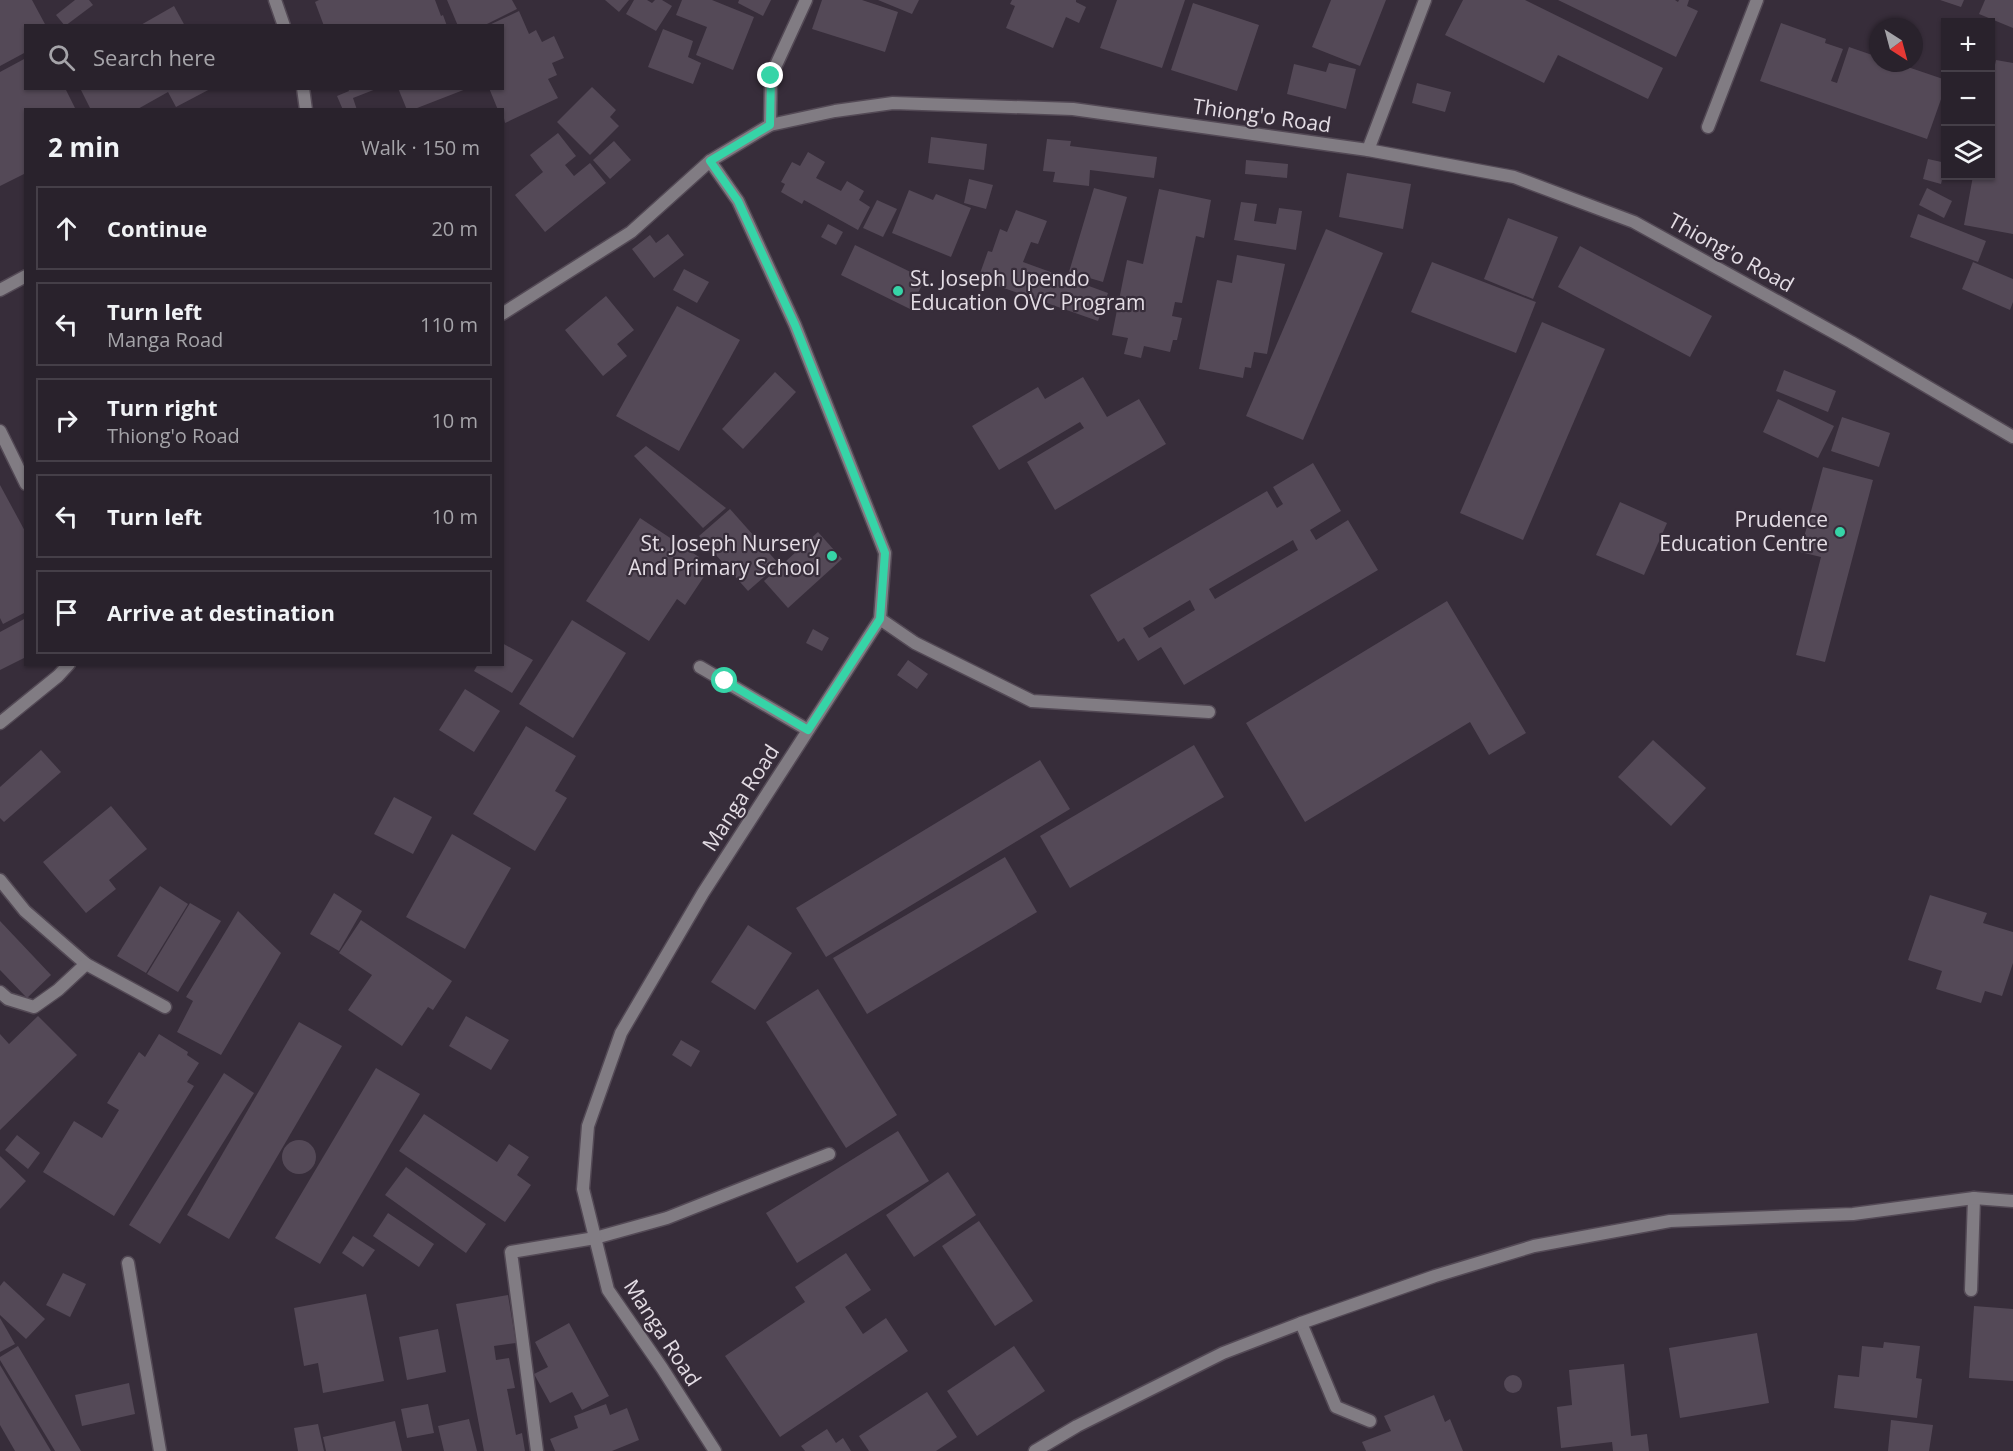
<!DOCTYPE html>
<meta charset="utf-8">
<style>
body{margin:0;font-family:"Open Sans",sans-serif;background:#352f38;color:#f1f3f6}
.controls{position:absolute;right:18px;top:18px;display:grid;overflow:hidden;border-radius:0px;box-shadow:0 2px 4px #0004}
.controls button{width:54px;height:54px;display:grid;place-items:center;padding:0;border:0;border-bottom:2px solid #453f48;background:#29222c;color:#f1f3f6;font:30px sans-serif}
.compass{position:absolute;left:1869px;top:18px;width:54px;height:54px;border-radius:50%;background:#29222c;box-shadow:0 2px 4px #0004;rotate:144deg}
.stop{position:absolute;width:18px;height:18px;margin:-14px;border:4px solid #36d4a7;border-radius:50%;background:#fff}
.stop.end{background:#36d4a7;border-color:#fff;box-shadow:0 2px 6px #0008}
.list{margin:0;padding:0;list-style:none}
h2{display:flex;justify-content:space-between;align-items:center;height:78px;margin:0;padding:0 24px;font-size:26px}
h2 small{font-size:20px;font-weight:400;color:#a5a4a9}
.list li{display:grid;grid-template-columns:39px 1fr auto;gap:18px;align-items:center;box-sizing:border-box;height:84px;margin:0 12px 12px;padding:0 12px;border:2px solid #453f48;border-radius:0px}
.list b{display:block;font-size:22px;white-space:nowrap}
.list p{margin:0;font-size:20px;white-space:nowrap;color:#a5a4a9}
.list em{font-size:20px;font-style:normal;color:#a5a4a9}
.icon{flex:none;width:33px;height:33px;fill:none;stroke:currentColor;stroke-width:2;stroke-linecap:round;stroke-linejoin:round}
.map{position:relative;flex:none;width:2013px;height:1451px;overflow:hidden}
.search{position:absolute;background:#29222c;box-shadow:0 2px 4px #0004;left:24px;top:24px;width:480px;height:66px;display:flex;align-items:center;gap:15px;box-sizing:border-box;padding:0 21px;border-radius:0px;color:#a5a4a9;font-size:22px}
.panel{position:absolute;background:#29222c;box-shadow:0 2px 4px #0004;left:24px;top:108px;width:480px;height:558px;border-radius:0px}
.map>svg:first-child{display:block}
.building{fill:#544957;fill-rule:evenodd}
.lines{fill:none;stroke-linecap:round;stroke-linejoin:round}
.service-casing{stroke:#534955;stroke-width:15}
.minor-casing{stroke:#534955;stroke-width:15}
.service{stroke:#817c83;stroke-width:12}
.minor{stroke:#817c83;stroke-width:12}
.route{stroke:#36d4a7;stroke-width:8}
.poi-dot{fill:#36d4a7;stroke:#372d3a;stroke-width:2}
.labels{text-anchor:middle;stroke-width:4.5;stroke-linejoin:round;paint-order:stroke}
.street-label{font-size:21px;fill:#e3dce4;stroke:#372d3a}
.poi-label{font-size:21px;fill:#e3dce4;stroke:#372d3a;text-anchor:end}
</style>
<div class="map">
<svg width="2013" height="1451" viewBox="0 0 2013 1451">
<rect width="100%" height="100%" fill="#372d3a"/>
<!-- building -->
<g class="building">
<polygon points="0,0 32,0 46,26 26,26 26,52 0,66"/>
<polygon points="75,0 89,0 93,5 65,26 56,15"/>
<polygon points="319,0 435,0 441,16 443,15 447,26 324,26 315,2"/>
<polygon points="447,0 512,0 517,9 483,26 458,26"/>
<polygon points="605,0 629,0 619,12"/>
<polygon points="634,0 647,0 652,3 655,0 662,0 672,6 656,31 626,14"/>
<polygon points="682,0 712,0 754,17 733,70 696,55 707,27 676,15"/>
<polygon points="739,0 771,0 763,16 738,3"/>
<polygon points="822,0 862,0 898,12 885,52 812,29"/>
<polygon points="878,0 919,0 912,14"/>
<polygon points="1012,0 1076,0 1076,2 1086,7 1079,23 1066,17 1053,48 1006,28 1015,6 1010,4"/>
<polygon points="1117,0 1185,0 1162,68 1100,48"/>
<polygon points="1331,0 1386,0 1360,66 1312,47"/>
<polygon points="1463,0 1525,0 1663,68 1648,99 1558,55 1544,83 1445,35"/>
<polygon points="1558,0 1675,0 1678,2 1679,0 1689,0 1687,6 1698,11 1676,57"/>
<polygon points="1940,0 1964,0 1961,7"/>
<polygon points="1985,0 2013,0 2013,28 1979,14"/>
<polygon points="1193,3 1259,25 1237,91 1171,70"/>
<polygon points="174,6 185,26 139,26"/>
<polygon points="519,11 529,34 536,30 542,42 554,36 564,58 552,63 557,75 548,79 558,98 505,123 502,110 498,110 489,88 502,88 502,26 487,26"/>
<polygon points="1781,23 1826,39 1825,43 1843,49 1831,81 1837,83 1849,47 1878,57 1878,63 1896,63 1946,80 1946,85 1927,139 1760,81"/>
<polygon points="663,29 693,41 688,57 701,63 693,84 648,67"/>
<polygon points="26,58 26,88 65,88 76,110 26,110 26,173 0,186 0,72"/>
<polygon points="1996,60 2013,63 2013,234 1964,225 1973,176 1990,176 1990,88"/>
<polygon points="1329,63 1356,69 1346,109 1287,94 1294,64 1326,72"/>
<polygon points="1417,83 1451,92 1445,112 1412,103"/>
<polygon points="592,87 616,110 610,117 619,126 590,155 557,122"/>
<polygon points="80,88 212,88 176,107 168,92 136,110 91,110"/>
<polygon points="348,88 376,88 376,89 353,98 357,110 343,110 337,96 349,91"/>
<polygon points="398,88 466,88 466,89 412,110 407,110"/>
<polygon points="558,133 576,156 565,165 574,176 590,163 606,183 545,232 515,195 543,172 530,155"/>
<polygon points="931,137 987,144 984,170 928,163"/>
<polygon points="1047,139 1071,141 1070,146 1157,157 1154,178 1090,170 1089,186 1053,182 1055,172 1043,171"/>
<polygon points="614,141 631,160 610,179 593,160"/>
<polygon points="808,152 825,162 816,178 841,191 847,181 864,191 859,200 870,207 858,230 804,200 802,204 781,192 785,184 781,182 792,162 800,166"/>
<polygon points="1928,159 1946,163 1941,184 1923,179"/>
<polygon points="1246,160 1288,164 1287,178 1245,174"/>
<polygon points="1347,173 1411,184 1403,229 1339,217"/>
<polygon points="969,179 993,185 986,209 964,203"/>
<polygon points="1094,188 1127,197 1103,282 1069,272"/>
<polygon points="1927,188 1952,201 1944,218 1919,205"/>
<polygon points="1159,189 1211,200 1204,238 1196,236 1182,303 1175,302 1172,316 1182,318 1177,340 1173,340 1170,352 1144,346 1141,358 1124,354 1128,338 1112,335 1127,260 1143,264"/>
<polygon points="909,190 933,200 936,194 971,208 951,257 892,233"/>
<polygon points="877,200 897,209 883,237 863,228"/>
<polygon points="1241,202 1257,204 1254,221 1276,224 1279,208 1302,211 1296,250 1234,240"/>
<polygon points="1016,210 1047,221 1038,244 1031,242 1023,262 1108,293 1098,321 978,279 988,251 992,252 1000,229 1007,232"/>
<polygon points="1918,214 1986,241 1978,262 1910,237"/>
<polygon points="1508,218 1558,237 1533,299 1484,279"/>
<polygon points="828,224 843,232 836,245 821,237"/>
<polygon points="1326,229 1383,253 1303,440 1246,416"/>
<polygon points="668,234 684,255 654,278 632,249 650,235 656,243"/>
<polygon points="855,245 925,279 910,309 841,275"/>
<polygon points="1580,246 1712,316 1690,357 1558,287"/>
<polygon points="1237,255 1285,264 1267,354 1254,352 1251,368 1245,367 1243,378 1199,369 1217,280 1232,283"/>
<polygon points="1432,262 1536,302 1516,353 1411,312"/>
<polygon points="1973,262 2013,279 2013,302 2010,310 1962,289"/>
<polygon points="684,269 709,282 697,303 673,290"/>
<polygon points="606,296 634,330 617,344 627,356 603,376 565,330"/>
<polygon points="677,306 740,340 679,451 616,416"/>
<polygon points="1542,322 1605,349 1523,540 1460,513"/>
<polygon points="1784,370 1836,391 1828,412 1776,391"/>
<polygon points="775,372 796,392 743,449 722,429"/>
<polygon points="1083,377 1107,417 1139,399 1166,444 1055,510 1027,462 1084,428 1080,422 999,470 972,426 1038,387 1045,399"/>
<polygon points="1778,399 1834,426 1818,458 1763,432"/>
<polygon points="1842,417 1890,433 1879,467 1831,451"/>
<polygon points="646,446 726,508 703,528 634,456"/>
<path d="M 1313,463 L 1341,511 L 1310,530 L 1316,540 L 1348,520 L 1378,570 L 1184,685 L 1161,647 L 1138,661 L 1124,638 L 1118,642 L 1090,595 L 1267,491 L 1277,508 L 1283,504 L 1273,487 ZM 1293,540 L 1298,550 L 1215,599 L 1209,589 ZM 1190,600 L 1195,610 L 1149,638 L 1143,628 Z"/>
<polygon points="1823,467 1873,480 1825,662 1796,655 1821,557 1800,552"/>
<polygon points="0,485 26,533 26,612 3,624 0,618"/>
<polygon points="1620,502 1667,523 1644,575 1596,555"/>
<polygon points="730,509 779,564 748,591 699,536"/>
<polygon points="640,518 699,557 692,567 705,575 685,605 677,599 649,641 586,601"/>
<polygon points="818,532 842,559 788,608 764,581"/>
<polygon points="1447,601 1526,733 1489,755 1470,722 1305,822 1246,723"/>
<polygon points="26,618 26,657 0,670 0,632"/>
<polygon points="572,620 626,653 573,738 519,704"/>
<polygon points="813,629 829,638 822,651 806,643"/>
<polygon points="502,643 533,660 512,693 474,671 478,664 502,664"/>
<polygon points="908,660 928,674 917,689 897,675"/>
<polygon points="465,689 500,711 474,752 439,730"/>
<polygon points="526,726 576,756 555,791 567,798 535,851 473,814"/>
<polygon points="1653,740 1706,788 1671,826 1618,777"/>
<polygon points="1194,745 1224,797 1070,888 1040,836"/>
<polygon points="41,750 61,772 4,822 0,818 0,787"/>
<polygon points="1040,760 1070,809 826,957 796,908"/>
<polygon points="394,797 432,817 413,854 374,834"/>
<polygon points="111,806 147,849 109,880 116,889 86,913 43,862"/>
<polygon points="452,834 511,868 465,949 406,917"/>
<polygon points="1005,857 1037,912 867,1014 833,958"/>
<polygon points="160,886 188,904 146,973 117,956"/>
<polygon points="334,893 362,911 339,951 310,934"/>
<polygon points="1930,895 1987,913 1983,923 2013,932 2013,963 2002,996 1985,991 1981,1003 1936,989 1942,971 1908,960"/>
<polygon points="190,903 221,921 178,992 147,974"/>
<polygon points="238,911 281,953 221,1055 177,1032 193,1001 186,997"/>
<polygon points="361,920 452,981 433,1010 428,1007 402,1046 348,1010 372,975 339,953"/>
<polygon points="0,921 51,975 27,998 0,970"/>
<polygon points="748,925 792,953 755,1010 711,982"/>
<polygon points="818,989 897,1115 846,1148 766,1022"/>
<polygon points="38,1016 77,1055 0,1130 0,1034 9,1044"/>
<polygon points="466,1016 509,1040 491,1070 449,1046"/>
<polygon points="299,1022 342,1046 229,1239 187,1215"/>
<polygon points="159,1034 188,1052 187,1055 199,1063 187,1082 194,1086 114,1216 43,1172 74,1121 102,1138 119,1110 107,1103 139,1052 145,1057"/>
<polygon points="681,1040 700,1051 691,1067 672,1055"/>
<polygon points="376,1068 420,1094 320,1264 275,1238"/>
<polygon points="224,1073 254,1093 160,1244 129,1225"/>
<polygon points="424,1114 497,1162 509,1144 529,1157 517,1175 531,1185 505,1222 399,1151"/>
<polygon points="898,1131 929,1181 797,1263 766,1213"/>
<polygon points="17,1135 40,1153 28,1169 5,1150"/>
<circle cx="299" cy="1157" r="17"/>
<polygon points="0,1156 26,1181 0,1209"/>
<polygon points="406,1167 486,1224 466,1253 385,1195"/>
<polygon points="948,1172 976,1215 914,1257 886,1215"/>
<polygon points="388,1213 434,1244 419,1267 373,1236"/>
<polygon points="979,1221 1033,1301 995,1326 942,1246"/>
<polygon points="353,1236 375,1250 363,1267 342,1253"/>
<polygon points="846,1253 871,1290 845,1307 863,1334 886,1318 908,1351 780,1437 725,1356 805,1302 795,1287"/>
<polygon points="63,1273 86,1284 70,1317 46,1305"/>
<polygon points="4,1281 45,1319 26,1339 0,1315 0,1286"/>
<polygon points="366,1294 384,1381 323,1393 318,1363 304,1366 294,1308"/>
<polygon points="508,1295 516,1343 494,1346 496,1360 509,1358 515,1388 507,1389 516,1435 522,1433 525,1451 484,1451 456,1304"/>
<polygon points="1974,1306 2013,1309 2013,1381 1969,1378"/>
<polygon points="0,1318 15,1344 0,1352"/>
<polygon points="569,1323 609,1396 582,1410 572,1392 550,1403 534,1374 548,1367 535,1342"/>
<polygon points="438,1329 446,1372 407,1380 399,1337"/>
<polygon points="1757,1333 1769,1403 1680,1418 1669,1348"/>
<polygon points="1884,1342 1920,1346 1916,1378 1922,1379 1917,1418 1834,1408 1838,1375 1859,1377 1862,1346 1883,1348"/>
<polygon points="18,1346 81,1451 55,1451 0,1360 0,1357"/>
<polygon points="1014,1346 1045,1391 977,1436 947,1391"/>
<polygon points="1624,1364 1631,1436 1647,1434 1649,1451 1613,1451 1612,1442 1561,1448 1557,1407 1572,1405 1569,1370"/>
<polygon points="0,1365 51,1451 15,1451 0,1425"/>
<circle cx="1513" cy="1384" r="9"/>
<polygon points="129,1383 135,1414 82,1426 75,1395"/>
<polygon points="927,1392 957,1437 936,1451 869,1451 859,1436"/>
<polygon points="1434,1395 1445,1422 1450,1419 1463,1451 1366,1451 1362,1442 1391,1431 1384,1416"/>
<polygon points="428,1404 434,1433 407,1438 401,1409"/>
<polygon points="606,1404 610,1415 627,1408 639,1440 612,1451 555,1451 550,1439 578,1428 574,1416"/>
<polygon points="469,1419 477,1451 444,1451 438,1426"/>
<polygon points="1891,1420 1933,1425 1929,1451 1888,1451"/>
<polygon points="395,1421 402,1451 326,1451 323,1437"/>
<polygon points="318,1424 324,1451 298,1451 294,1428"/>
<polygon points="827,1429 836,1443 843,1438 851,1451 805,1451 801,1446"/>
</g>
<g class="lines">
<!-- service casing -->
<g class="service-casing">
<g id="service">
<polyline points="880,619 915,643 1032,701 1209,712"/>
<polyline points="700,667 808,730"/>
<polyline points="0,880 25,911 86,964 165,1007"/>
<polyline points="0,992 8,999 34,1007 58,990 86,964"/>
<polyline points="1971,1290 1974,1198"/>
<polyline points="1301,1323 1336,1407 1370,1421"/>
<polyline points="537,1451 511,1252 595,1238 667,1218 829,1154"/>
</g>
</g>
<!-- minor casing -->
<g class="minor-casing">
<g id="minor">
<polyline points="275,0 284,26"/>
<polyline points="303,88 306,110"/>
<polyline points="770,125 771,76 806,0"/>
<polyline points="1708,127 1757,0"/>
<polyline points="1368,150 1425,0"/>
<polyline points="710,161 738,201 795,325 885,553 880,619 703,893 621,1033 588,1126 583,1189 608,1290 662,1368 715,1451"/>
<polyline points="0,290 26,276"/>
<polyline points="502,314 631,232 710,161 770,125 835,111 893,103 1073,109 1368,150 1514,177 1634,222 1851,342 2013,437"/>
<polyline points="0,431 26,484"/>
<polyline points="0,723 58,676 69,664"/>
<polyline points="128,1263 160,1451"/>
<polyline points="1035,1451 1077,1426 1223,1353 1301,1323 1435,1276 1534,1246 1670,1221 1853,1214 1974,1198 2013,1201"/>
</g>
</g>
<!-- service -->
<use href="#service" class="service"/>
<!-- minor -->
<use href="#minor" class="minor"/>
</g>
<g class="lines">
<!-- route -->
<polyline class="route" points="725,681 808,730 880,619 885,553 795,325 738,201 710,161 770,125 771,76"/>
</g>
<!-- markers -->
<g class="poi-dot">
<circle cx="898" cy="291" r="6"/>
<circle cx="1840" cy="532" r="6"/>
<circle cx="832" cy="556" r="6"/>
</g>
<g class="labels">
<!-- street labels -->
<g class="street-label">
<text transform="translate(1262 116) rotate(8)" y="7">Thiong'o Road</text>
<text transform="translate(1731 253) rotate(29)" y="7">Thiong'o Road</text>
<text transform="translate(741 798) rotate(-57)" y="7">Manga Road</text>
<text transform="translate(662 1333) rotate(57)" y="7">Manga Road</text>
</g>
<!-- poi labels -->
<g class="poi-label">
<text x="910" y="286" text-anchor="start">St. Joseph Upendo<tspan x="910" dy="24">Education OVC Program</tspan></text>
<text x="1828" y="527">Prudence<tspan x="1828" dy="24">Education Centre</tspan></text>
<text x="820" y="551">St. Joseph Nursery<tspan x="820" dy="24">And Primary School</tspan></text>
</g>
</g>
</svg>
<div class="controls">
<button>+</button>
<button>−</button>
<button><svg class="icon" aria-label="layers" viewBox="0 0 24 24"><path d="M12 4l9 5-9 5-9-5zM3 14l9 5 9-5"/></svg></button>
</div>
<svg class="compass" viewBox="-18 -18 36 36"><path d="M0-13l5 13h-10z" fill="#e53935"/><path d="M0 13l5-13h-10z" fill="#a5a4a9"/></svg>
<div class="stop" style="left:725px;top:681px"></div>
<div class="stop end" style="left:771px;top:76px"></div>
<div class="search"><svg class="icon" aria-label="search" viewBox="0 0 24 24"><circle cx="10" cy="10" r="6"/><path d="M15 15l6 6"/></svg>Search here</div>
<section class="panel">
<h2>2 min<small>Walk · 150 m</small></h2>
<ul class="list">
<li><svg class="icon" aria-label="ahead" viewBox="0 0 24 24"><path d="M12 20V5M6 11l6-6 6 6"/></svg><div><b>Continue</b></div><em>20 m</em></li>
<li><svg class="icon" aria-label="left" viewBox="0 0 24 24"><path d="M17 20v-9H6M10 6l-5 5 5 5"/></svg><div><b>Turn left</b><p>Manga Road</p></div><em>110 m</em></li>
<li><svg class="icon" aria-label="right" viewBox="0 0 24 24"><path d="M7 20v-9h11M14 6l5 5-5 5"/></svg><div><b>Turn right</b><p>Thiong'o Road</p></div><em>10 m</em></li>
<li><svg class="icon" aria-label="left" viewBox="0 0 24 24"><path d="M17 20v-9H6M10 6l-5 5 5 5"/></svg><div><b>Turn left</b></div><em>10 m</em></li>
<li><svg class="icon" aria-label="arrive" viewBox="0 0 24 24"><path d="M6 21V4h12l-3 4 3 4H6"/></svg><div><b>Arrive at destination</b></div></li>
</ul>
</section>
</div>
